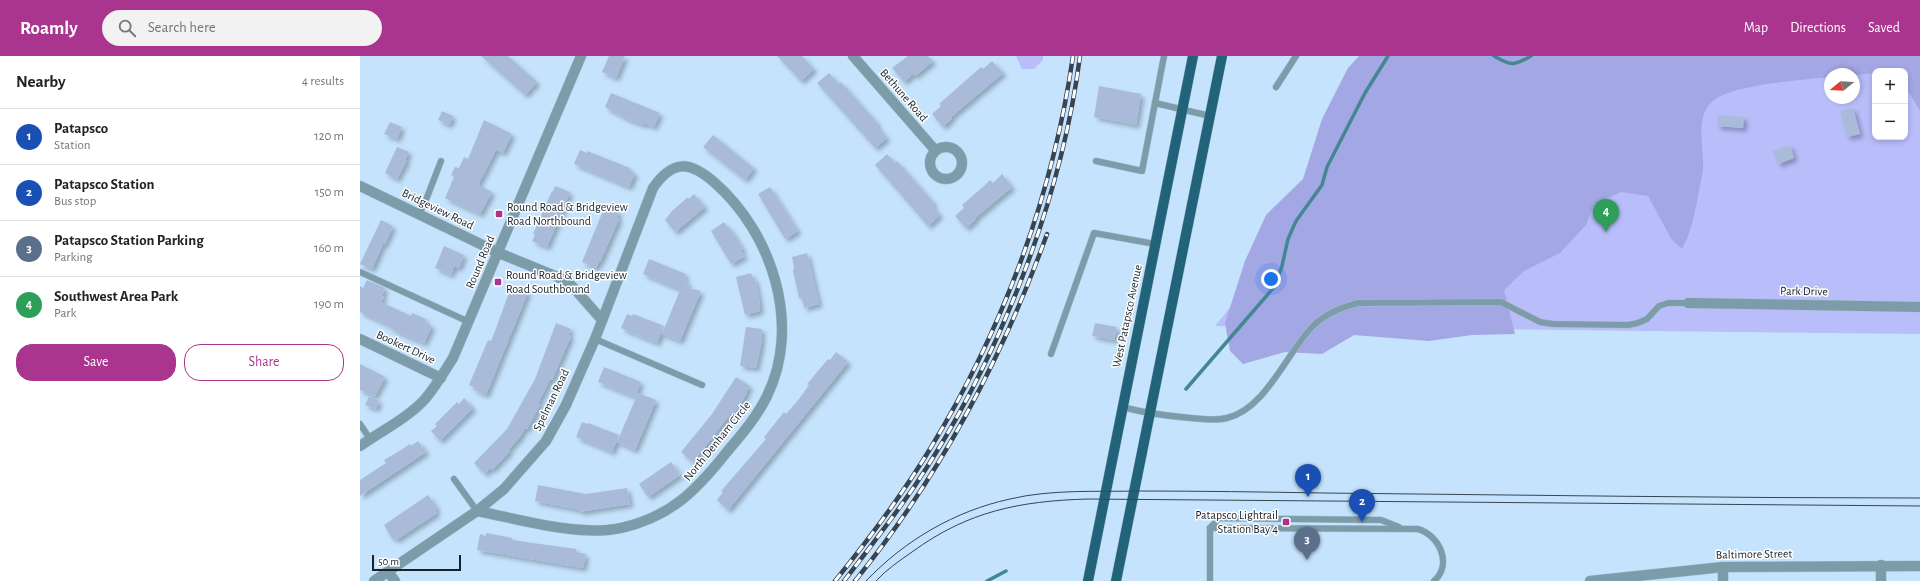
<!DOCTYPE html>
<meta charset="utf-8">
<style>
body{margin:0;font-family:"Alegreya Sans",sans-serif;background:#f2f2f2;color:#222}
.controls{position:absolute;right:12px;top:12px;display:grid;overflow:hidden;border-radius:8px;box-shadow:0 2px 6px #0003}
.controls button{width:36px;height:36px;display:grid;place-items:center;padding:0;border:0;border-bottom:1px solid #e0e0e0;background:#fff;color:#222;font:20px sans-serif}
.compass{position:absolute;left:1464px;top:12px;width:36px;height:36px;border-radius:50%;background:#fff;box-shadow:0 2px 6px #0003;rotate:252deg}
.scale{position:absolute;left:12px;bottom:10px;width:89px;box-sizing:border-box;padding-left:4px;border:2px solid #17222b;border-top:0;font-size:11px;line-height:14px;white-space:nowrap;color:#17222b;-webkit-text-stroke:3px #fff;paint-order:stroke}
.you{position:absolute;left:911px;top:223px;width:14px;height:14px;margin:-10px;border:3px solid #fff;border-radius:50%;background:#1a73e8;box-shadow:0 0 0 6px #1a73e833}
.badge{display:grid;place-items:center;width:26px;height:26px;border-radius:50%;background:#a9358f;color:#fff;font-size:13px;font-weight:700}
.pin{position:absolute;translate:-50% -33px;filter:drop-shadow(0 1px 2px #0008)}
.pin::after{content:'';position:absolute;top:21px;width:14px;height:12px;background:inherit;clip-path:polygon(0 0,100% 0,50% 100%)}
.list{margin:0;padding:0;list-style:none}
h2{display:flex;justify-content:space-between;align-items:center;height:52px;margin:0;padding:0 16px;font-size:17px}
h2 small{font-size:13px;font-weight:400;color:#767676}
.list li{display:grid;grid-template-columns:26px 1fr auto;gap:12px;align-items:center;box-sizing:border-box;height:56px;padding:0 16px;border-top:1px solid #e0e0e0}
.list b{display:block;font-size:15px;white-space:nowrap}
.list p{margin:0;font-size:13px;white-space:nowrap;color:#767676}
.list em{font-size:13px;font-style:normal;color:#767676}
.actions{display:flex;gap:8px;padding:12px 16px}
.actions a{flex:1;padding:9px 0;border:1px solid #a9358f;border-radius:16px;text-align:center;font-size:14px;color:#a9358f}
.actions .main{background:#a9358f;color:#fff}
.icon{flex:none;width:22px;height:22px;fill:none;stroke:currentColor;stroke-width:2;stroke-linecap:round;stroke-linejoin:round}
.map{position:relative;flex:none;width:1560px;height:525px;overflow:hidden}
header{display:flex;align-items:center;gap:24px;box-sizing:border-box;height:56px;padding:0 20px;background:#a9358f;color:#fff}
header strong{font-size:19px}
nav{display:flex;gap:22px;margin-inline-start:auto;font-size:14px}
.search{width:280px;height:36px;background:#f2f2f2;display:flex;align-items:center;gap:10px;box-sizing:border-box;padding:0 14px;border-radius:22px;color:#767676;font-size:15px}
main{display:flex}
aside{flex:1;background:#fff}
.map>svg:first-child{display:block}
.green{fill:#b9bdfa;fill-rule:evenodd}
.forest{fill:#a3a7e4}
.lines{fill:none;stroke-linecap:round;stroke-linejoin:round}
.stream{stroke:#448790;stroke-width:3.5}
.building{fill:#aabbd9;filter:url(#shadow)}
.service-casing{stroke:#a6c0d6;stroke-width:7}
.minor-casing{stroke:#a6c0d6;stroke-width:11}
.primary-casing{stroke:#a6c0d6;stroke-width:11}
.service{stroke:#7d9ca9;stroke-width:6}
.minor{stroke:#7d9ca9;stroke-width:10}
.primary{stroke:#21647a;stroke-width:10}
.tram{stroke:#364551;stroke-width:1}
.rail-casing{stroke:#364551;stroke-width:4.5}
.rail{stroke:#fff;stroke-width:3;stroke-dasharray:9;stroke-linecap:butt}
.poi-dot{fill:#a9358f;stroke:#fff;stroke-width:1.5}
.labels{text-anchor:middle;stroke-width:3;stroke-linejoin:round;paint-order:stroke}
.street-label{font-size:12px;fill:#17222b;stroke:#fff}
.poi-label{font-size:12px;fill:#17222b;stroke:#fff;text-anchor:start}
</style>
<header>
<strong>Roamly</strong>
<div class="search"><svg class="icon" aria-label="search" viewBox="0 0 24 24"><circle cx="10" cy="10" r="6"/><path d="M15 15l6 6"/></svg>Search here</div>
<nav><a>Map</a><a>Directions</a><a>Saved</a></nav>
</header>
<main>
<aside>
<h2>Nearby<small>4 results</small></h2>
<ul class="list">
<li><span class="badge" style="background:#1a4fb4">1</span><div><b>Patapsco</b><p>Station</p></div><em>120 m</em></li>
<li><span class="badge" style="background:#1a4fb4">2</span><div><b>Patapsco Station</b><p>Bus stop</p></div><em>150 m</em></li>
<li><span class="badge" style="background:#5c6f8a">3</span><div><b>Patapsco Station Parking</b><p>Parking</p></div><em>160 m</em></li>
<li><span class="badge" style="background:#2e9e5b">4</span><div><b>Southwest Area Park</b><p>Park</p></div><em>190 m</em></li>
</ul>
<div class="actions"><a class="main">Save</a><a>Share</a></div>
</aside>
<div class="map">
<svg width="1560" height="525" viewBox="0 0 1560 525">
<defs>
<filter id="shadow"><feDropShadow dx="3.5" dy="3.5" stdDeviation="2" flood-color="#0004"/></filter>
</defs>
<rect width="100%" height="100%" fill="#c5e3fc"/>
<!-- green -->
<g class="green">
<polygon points="656,0 683,0 683,4 674,13 662,13"/>
<path d="M 1560,0 L 1560,278 L 855,270 L 1024,61 ZM 1515,15 L 1545,15 L 1545,81 L 1515,81 ZM 1470,18 L 1494,18 L 1494,42 L 1470,42 Z"/>
</g>
<!-- forest -->
<path class="forest" d="M 999,0 L 1560,0 L 1560,55 L 1545,30 L 1545,15 L 1515,15 L 1515,17 L 1494,19 L 1470,18 L 1470,21 C 1442,24 1376,28 1354,44 C 1334,59 1344,90 1343,111 C 1343,119 1340,127 1339,135 C 1335,155 1332,175 1322,193 L 1312,184 L 1288,140 L 1261,136 L 1234,148 L 1226,169 L 1200,197 L 1164,215 L 1144,234 L 1155,278 L 1112,279 L 1069,285 L 994,279 L 962,298 L 925,296 L 883,308 L 870,295 L 865,267 L 885,205 L 906,159 L 943,123 L 962,63 L 988,12 Z"/>
<g class="lines">
<!-- stream -->
<g class="stream">
<path d="M 1134,0 C 1151,10 1154,10 1171,0"/>
<polyline points="826,333 915,230 922,210 928,183 936,165 962,129 967,111 1005,37 1028,0"/>
<polyline points="627,525 646,515"/>
</g>
</g>
<!-- building -->
<g class="building">
<polygon points="121,0 148,0 177,26 165,39"/>
<polygon points="249,0 265,0 256,22 242,16"/>
<polygon points="417,0 442,0 454,13 441,25"/>
<polygon points="548,0 568,0 573,5 555,20 553,18 544,26 532,12"/>
<polygon points="632,5 643,17 591,61 592,62 583,71 572,58 581,50 579,48 621,11 623,13"/>
<polygon points="469,17 479,28 481,26 518,68 517,70 527,82 515,92 457,27"/>
<polygon points="739,30 781,38 776,69 734,61"/>
<polygon points="251,37 300,57 294,71 284,67 284,69 265,62 245,51"/>
<polygon points="1493,52 1500,78 1487,81 1480,55"/>
<polygon points="82,55 93,60 89,69 78,64"/>
<polygon points="1358,59 1384,61 1383,72 1357,70"/>
<polygon points="124,64 152,78 143,97 136,94 118,129 132,136 120,158 85,142 94,121 91,119 95,111 99,112 104,101 108,103"/>
<polygon points="30,66 42,71 37,83 24,78"/>
<polygon points="353,79 394,112 385,124 343,91"/>
<polygon points="1430,89 1434,102 1418,108 1413,95"/>
<polygon points="37,91 49,96 45,104 47,104 37,123 25,117"/>
<polygon points="220,94 227,97 227,95 270,112 269,114 275,117 269,131 214,108"/>
<polygon points="527,98 535,107 537,105 574,147 572,149 580,159 568,170 515,109"/>
<polygon points="642,118 652,131 615,162 616,163 606,172 595,160 604,152 602,149 624,130 630,124 633,127"/>
<polygon points="195,130 210,136 187,191 172,185 175,179 173,178 192,135 193,135"/>
<polygon points="410,131 438,175 425,183 398,138"/>
<polygon points="334,138 345,151 315,176 305,164 312,155 328,141 329,143"/>
<polygon points="245,150 259,156 257,162 259,163 240,206 239,206 236,212 222,206"/>
<polygon points="21,164 33,170 25,188 23,188 12,213 0,208"/>
<polygon points="364,166 368,172 369,171 383,193 381,195 385,200 371,208 351,175"/>
<polygon points="84,190 104,199 99,212 94,210 91,219 75,212"/>
<polygon points="447,197 459,248 444,252 442,242 439,242 433,215 434,211 432,201"/>
<polygon points="289,203 326,218 319,233 283,218"/>
<polygon points="391,217 393,223 395,223 399,242 400,255 385,259 376,221"/>
<polygon points="325,222 329,232 341,235 320,285 302,278"/>
<polygon points="7,224 25,232 22,240 24,241 21,246 51,260 52,257 66,263 65,266 72,270 64,287 35,275 26,268 0,256 0,230 3,232"/>
<polygon points="154,230 168,236 126,339 113,333 115,332 109,329 128,284 131,285 135,275 150,234 152,235"/>
<polygon points="267,258 272,260 273,258 304,270 297,287 261,272"/>
<polygon points="196,267 211,273 208,279 211,280 192,324 190,323 178,348 180,349 167,373 165,372 160,381 148,394 150,395 132,414 130,412 125,418 114,407 147,373 175,323"/>
<polygon points="735,267 757,271 754,284 732,280"/>
<polygon points="386,271 402,273 401,289 396,312 380,310"/>
<polygon points="476,296 488,306 368,454 357,444 363,436 361,435 406,383 404,381 424,356 426,358 439,343 449,329 447,328 468,303 470,304"/>
<polygon points="0,308 25,321 15,340 0,334"/>
<polygon points="244,311 281,326 275,341 238,326"/>
<polygon points="376,321 390,330 386,336 387,337 373,359 371,357 333,406 321,396 352,358"/>
<polygon points="278,337 296,344 275,394 257,386"/>
<polygon points="9,340 19,345 16,353 5,349"/>
<polygon points="104,342 113,352 80,385 71,375 77,370 75,368 97,346 99,348"/>
<polygon points="222,366 227,368 228,367 259,379 252,396 216,381"/>
<polygon points="58,385 66,396 0,440 0,424 26,407 24,404 36,397 50,388 51,390"/>
<polygon points="311,406 320,419 288,441 279,428"/>
<polygon points="178,429 226,438 267,432 270,448 219,456 220,454 175,445"/>
<polygon points="68,439 77,452 75,454 77,457 36,484 35,481 32,483 24,469"/>
<polygon points="126,477 152,482 152,484 216,493 216,496 226,498 223,512 117,494 120,478 126,480"/>
</g>
<g class="lines">
<!-- service casing -->
<g class="service-casing">
<g id="service">
<polyline points="916,31 936,0"/>
<polyline points="795,47 850,60"/>
<polyline points="736,105 782,115 804,0"/>
<polyline points="58,158 64,149 81,105"/>
<polyline points="0,216 109,266"/>
<polyline points="235,283 342,329"/>
<polyline points="691,298 734,177 795,188"/>
<path d="M 762,351 C 785,357 807,360 831,362 C 843,363 855,365 867,362 C 906,353 927,296 953,270 C 965,258 982,251 998,247 L 1141,246 L 1180,266 L 1193,268 L 1268,269 L 1278,267 L 1287,263 L 1299,250 L 1308,247 L 1328,247"/>
<polyline points="0,368 10,383"/>
<polyline points="94,423 117,455"/>
<path d="M 850,472 L 1058,473 C 1079,479 1093,508 1074,525"/>
<polyline points="850,525 850,472 859,462 1021,464 1039,471"/>
</g>
</g>
<!-- minor casing -->
<g class="minor-casing">
<g id="minor">
<polyline points="493,0 575,94"/>
<circle cx="586" cy="107" r="16"/>
<polyline points="0,130 139,197 200,222 212,230 242,264"/>
<polyline points="1328,247 1560,251"/>
<polyline points="0,283 81,322"/>
<path d="M 0,390 C 21,375 48,362 65,343 C 76,330 84,316 93,302 L 221,0"/>
<polyline points="1521,509 1521,525"/>
<polyline points="28,516 35,525"/>
<path d="M 14,525 L 117,455 L 144,433 L 186,385 L 206,349 L 235,283 L 293,132 C 313,103 330,105 355,127 C 412,177 442,269 407,340 C 397,361 381,379 366,397 C 336,435 310,461 261,472 C 219,481 159,463 117,455"/>
<polyline points="1230,525 1363,511 1560,510"/>
<polyline points="1363,525 1363,511"/>
</g>
</g>
<!-- primary casing -->
<g class="primary-casing">
<g id="primary">
<polyline points="728,525 833,0"/>
<polyline points="756,525 862,0"/>
</g>
</g>
<!-- service -->
<use href="#service" class="service"/>
<!-- minor -->
<use href="#minor" class="minor"/>
<!-- primary -->
<use href="#primary" class="primary"/>
<!-- tram -->
<g class="tram">
<path d="M 506,525 C 545,484 595,455 650,443 C 692,433 737,436 779,435 C 841,435 902,436 964,437 C 1163,439 1361,442 1560,442"/>
<path d="M 516,525 C 526,514 539,505 552,496 C 608,455 660,445 728,443 L 1560,450"/>
</g>
<!-- rail casing -->
<g class="rail-casing">
<g id="rail">
<path d="M 475,525 C 509,483 542,439 570,393 C 643,273 693,139 713,0"/>
<path d="M 484,525 C 508,494 532,463 554,431 C 637,308 701,147 720,0"/>
<path d="M 495,525 C 579,421 642,303 687,178"/>
</g>
</g>
<!-- rail -->
<use href="#rail" class="rail"/>
</g>
<!-- markers -->
<g class="poi-dot">
<rect x="135" y="154" width="8" height="8" rx="2"/>
<rect x="134" y="222" width="8" height="8" rx="2"/>
<rect x="922" y="462" width="8" height="8" rx="2"/>
</g>
<g class="labels">
<!-- street labels -->
<g class="street-label">
<text transform="translate(544 39) rotate(49)" y="4">Bethune Road</text>
<text transform="translate(78 153) rotate(26)" y="4">Bridgeview Road</text>
<text transform="translate(120 206) rotate(-67)" y="4">Round Road</text>
<text transform="translate(1444 235) rotate(1)" y="4">Park Drive</text>
<text transform="translate(767 260) rotate(-78)" y="4">West Patapsco Avenue</text>
<text transform="translate(46 291) rotate(25)" y="4">Bookert Drive</text>
<text transform="translate(191 344) rotate(-64)" y="4">Spelman Road</text>
<text transform="translate(357 385) rotate(-51)" y="4">North Denham Circle</text>
<text transform="translate(1394 498) rotate(-1)" y="4">Baltimore Street</text>
</g>
<!-- poi labels -->
<g class="poi-label">
<text x="147" y="155">Round Road &amp; Bridgeview<tspan x="147" dy="14">Road Northbound</tspan></text>
<text x="146" y="223">Round Road &amp; Bridgeview<tspan x="146" dy="14">Road Southbound</tspan></text>
<text x="918" y="463" text-anchor="end">Patapsco Lightrail<tspan x="918" dy="14">Station Bay 4</tspan></text>
</g>
</g>
</svg>
<div class="controls">
<button>+</button>
<button>−</button>
</div>
<svg class="compass" viewBox="-18 -18 36 36"><path d="M0-13l5 13h-10z" fill="#e53935"/><path d="M0 13l5-13h-10z" fill="#767676"/></svg>
<div class="scale">50 m</div>
<div class="you"></div>
<div class="pin badge" style="left:948px;top:441px;background:#1a4fb4">1</div>
<div class="pin badge" style="left:1002px;top:466px;background:#1a4fb4">2</div>
<div class="pin badge" style="left:947px;top:504px;background:#5c6f8a">3</div>
<div class="pin badge" style="left:1246px;top:176px;background:#2e9e5b">4</div>
</div>
</main>
